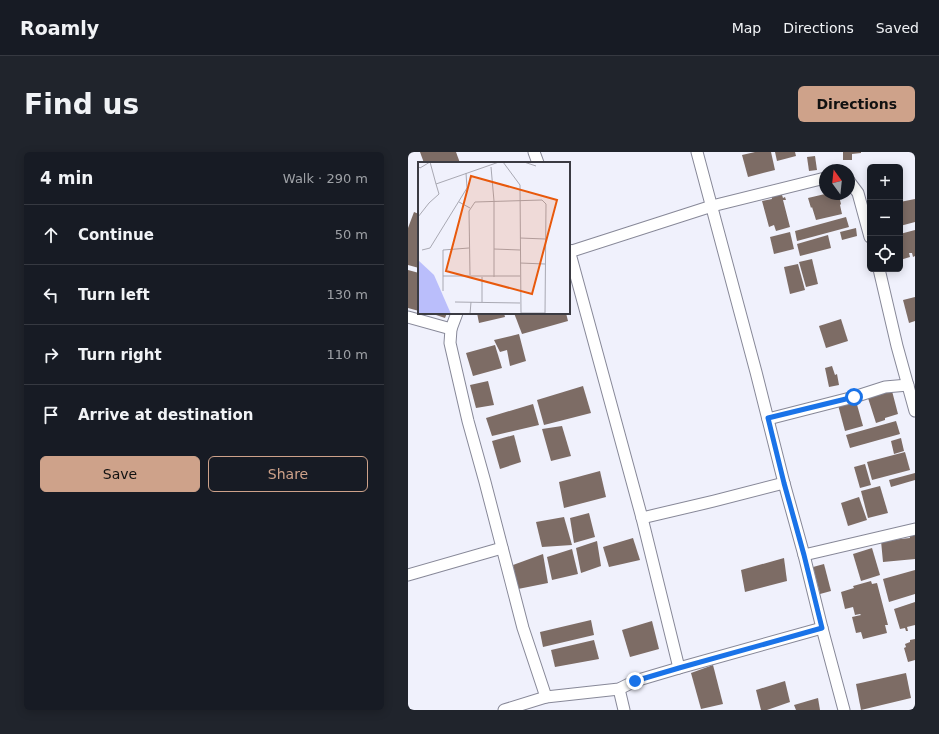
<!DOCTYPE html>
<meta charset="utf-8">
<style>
body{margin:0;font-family:"DejaVu Sans",sans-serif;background:#20242c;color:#f1f3f6}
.controls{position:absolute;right:12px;top:12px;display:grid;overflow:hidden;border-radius:6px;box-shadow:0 2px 10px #0003}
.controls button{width:36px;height:36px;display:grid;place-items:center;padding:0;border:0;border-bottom:1px solid #363941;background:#171b24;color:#f1f3f6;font:20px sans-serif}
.compass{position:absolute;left:411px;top:12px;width:36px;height:36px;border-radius:50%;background:#171b24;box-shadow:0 2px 10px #0003;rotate:345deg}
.stop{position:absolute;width:12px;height:12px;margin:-9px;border:3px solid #1a73e8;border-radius:50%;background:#fff}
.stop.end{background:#1a73e8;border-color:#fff;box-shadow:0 1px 4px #0008}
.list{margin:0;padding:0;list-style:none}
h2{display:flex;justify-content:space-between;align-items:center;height:52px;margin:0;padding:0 16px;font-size:17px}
h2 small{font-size:13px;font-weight:400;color:#9ea1a6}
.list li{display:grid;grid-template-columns:26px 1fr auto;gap:12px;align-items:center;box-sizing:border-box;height:60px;padding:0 16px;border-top:1px solid #363941}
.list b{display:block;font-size:15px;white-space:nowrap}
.list em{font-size:13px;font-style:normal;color:#9ea1a6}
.actions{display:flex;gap:8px;padding:12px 16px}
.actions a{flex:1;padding:9px 0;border:1px solid #cea28a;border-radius:6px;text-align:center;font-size:14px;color:#cea28a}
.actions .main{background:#cea28a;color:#111}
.icon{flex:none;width:22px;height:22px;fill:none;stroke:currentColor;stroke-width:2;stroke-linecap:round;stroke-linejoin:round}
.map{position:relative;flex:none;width:507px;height:558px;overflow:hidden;border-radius:6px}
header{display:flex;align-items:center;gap:24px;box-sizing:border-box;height:56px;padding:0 20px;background:#171b24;border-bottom:1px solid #363941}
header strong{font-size:19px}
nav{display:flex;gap:22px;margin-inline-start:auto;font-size:14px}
.intro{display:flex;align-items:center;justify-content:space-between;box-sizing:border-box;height:96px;padding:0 24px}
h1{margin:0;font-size:28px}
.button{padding:10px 18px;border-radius:6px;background:#cea28a;color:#111;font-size:14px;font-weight:700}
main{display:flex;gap:24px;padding:0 24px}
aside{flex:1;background:#171b24;border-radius:6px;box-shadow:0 2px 10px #0003}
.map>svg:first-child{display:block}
.building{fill:#7d6c65}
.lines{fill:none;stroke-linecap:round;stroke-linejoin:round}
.minor-casing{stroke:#878898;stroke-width:13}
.minor{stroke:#fff;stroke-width:11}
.route{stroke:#1a73e8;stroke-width:5}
.inset-road{fill:none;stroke:#a8a8b2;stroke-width:1}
.view{fill:#e8590c;fill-opacity:0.15;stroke:#e8590c;stroke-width:2}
.inset-edge{fill:none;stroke:#3b3b42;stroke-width:2}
</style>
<header>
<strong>Roamly</strong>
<nav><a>Map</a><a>Directions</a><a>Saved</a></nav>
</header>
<div class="intro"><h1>Find us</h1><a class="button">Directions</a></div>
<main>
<aside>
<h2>4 min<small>Walk · 290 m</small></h2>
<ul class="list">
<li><svg class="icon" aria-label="ahead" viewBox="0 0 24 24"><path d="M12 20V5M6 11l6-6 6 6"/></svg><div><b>Continue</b></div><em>50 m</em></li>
<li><svg class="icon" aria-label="left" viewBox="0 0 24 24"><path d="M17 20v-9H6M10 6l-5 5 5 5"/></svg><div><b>Turn left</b></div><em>130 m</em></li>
<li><svg class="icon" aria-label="right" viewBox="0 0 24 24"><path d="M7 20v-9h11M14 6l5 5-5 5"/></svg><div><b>Turn right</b></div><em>110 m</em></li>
<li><svg class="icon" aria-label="arrive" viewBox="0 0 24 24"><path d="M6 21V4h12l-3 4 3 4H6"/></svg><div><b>Arrive at destination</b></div></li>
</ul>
<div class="actions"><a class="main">Save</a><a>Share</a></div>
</aside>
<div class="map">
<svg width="507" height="558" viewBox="0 0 507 558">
<rect width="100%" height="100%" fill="#f0f1fc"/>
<!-- building -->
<g class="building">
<polygon points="12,0 48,0 52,11 16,11"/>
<polygon points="347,0 363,0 367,18 340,25 334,3"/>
<polygon points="367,0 387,0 388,4 369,9"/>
<polygon points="435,0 453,0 453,1 444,2 444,8 435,8"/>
<polygon points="407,4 409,18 401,19 399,5"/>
<polygon points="492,36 495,46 492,47"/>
<polygon points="373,40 375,46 377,45 378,48 375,48 382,75 368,79 366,73 361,75 354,49 364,47 363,43"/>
<polygon points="417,42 429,42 430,44 431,44 433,52 432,53 434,62 408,68 404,55 403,56 400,46"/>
<polygon points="507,47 507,70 492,74 492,50"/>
<polygon points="6,60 11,62 11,116 0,113 0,76"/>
<polygon points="438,65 441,75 389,89 387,79"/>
<polygon points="448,76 449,84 434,88 432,80"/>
<polygon points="507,78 507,104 505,105 504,101 501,101 502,105 492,108 492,82"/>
<polygon points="382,80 386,97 366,102 362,85"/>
<polygon points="420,83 423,96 392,104 389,92"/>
<polygon points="404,107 410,132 398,135 391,110"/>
<polygon points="390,112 397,138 382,142 376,115"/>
<polygon points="0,118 11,121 11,159 0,156"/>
<polygon points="507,145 507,169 501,171 495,148"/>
<polygon points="22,161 39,161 37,166"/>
<polygon points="69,161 96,161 97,165 71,171"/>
<polygon points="106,161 158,161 160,169 114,182"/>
<polygon points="433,167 440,189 418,196 411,174"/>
<polygon points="111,182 118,209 102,214 99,198 92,200 86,188"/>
<polygon points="87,193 94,216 65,224 58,201"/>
<polygon points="424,214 427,223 429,222 431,233 421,235 417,216"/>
<polygon points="80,229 86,253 68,256 62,233"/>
<polygon points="175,234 183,261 136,273 129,248"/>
<polygon points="484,239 490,262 477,266 477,268 468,271 460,246"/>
<polygon points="448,249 455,274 437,279 430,253"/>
<polygon points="125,252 131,273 84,284 78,266"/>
<polygon points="488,269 492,282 442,296 438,283"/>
<polygon points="154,274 163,304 143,309 134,277"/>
<polygon points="106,283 113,310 92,317 84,289"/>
<polygon points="493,286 496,299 486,302 483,289"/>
<polygon points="497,300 502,318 464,328 459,310"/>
<polygon points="457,312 463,333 452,336 446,315"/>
<polygon points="192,319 198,345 156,356 151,330"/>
<polygon points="507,321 507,328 483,335 481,328"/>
<polygon points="472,334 480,361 460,366 453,339"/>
<polygon points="451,345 459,368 440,374 433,351"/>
<polygon points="181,361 187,385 166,391 162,366"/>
<polygon points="156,365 164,393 134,395 128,370"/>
<polygon points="507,380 507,407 475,410 473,389 502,386 501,381"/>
<polygon points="225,386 232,408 201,415 195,395"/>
<polygon points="189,389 193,414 173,421 168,396"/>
<polygon points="464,396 472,423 453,429 445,402"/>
<polygon points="164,397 170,422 144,428 139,405"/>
<polygon points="135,402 140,431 110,437 105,413"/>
<polygon points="376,406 379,429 337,440 333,418"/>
<polygon points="416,412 423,439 412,442 405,415"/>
<polygon points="507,418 507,442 481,450 475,427"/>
<polygon points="463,429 464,432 469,431 480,473 477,473 479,481 455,487 453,480 448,481 444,465 453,463 452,462 447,463 445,455 437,457 433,440 446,436 445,434"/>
<polygon points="507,450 507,473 499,475 500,479 498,479 497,476 492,477 486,457"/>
<polygon points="183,468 186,483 135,495 132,480"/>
<polygon points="244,469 251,497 222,505 214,478"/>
<polygon points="507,487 507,508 500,510 496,496 498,495 497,492 502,490 502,488"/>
<polygon points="186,488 191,507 147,515 143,498"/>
<polygon points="305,513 315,552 293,557 283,521"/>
<polygon points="498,521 503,546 453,558 448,532"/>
<polygon points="377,529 382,550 359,558 353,558 348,538"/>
<polygon points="410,546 412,558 388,558 386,553"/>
</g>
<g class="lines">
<!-- minor casing -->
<g class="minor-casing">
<g id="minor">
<polyline points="126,0 130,11"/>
<polyline points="289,0 348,220 376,331 396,403 414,476 436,558"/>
<polyline points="441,29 450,41 462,85"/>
<polyline points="161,98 234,366 271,516"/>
<polyline points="161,100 304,54 417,26"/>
<polyline points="471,117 489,194 507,259"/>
<polyline points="49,161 43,177 42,191 60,269 77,330 115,476 138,545"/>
<polyline points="0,165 43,177"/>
<polyline points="360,267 446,245 477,235 500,233"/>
<polyline points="234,366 306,349 376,331"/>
<polyline points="396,403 507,377"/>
<polyline points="0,423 94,396"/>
<polyline points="211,537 216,558"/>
<polyline points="96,558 138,545 211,537 227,529 271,516 414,476"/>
</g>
</g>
<!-- minor -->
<use href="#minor" class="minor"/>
</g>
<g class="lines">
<!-- route -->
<polyline class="route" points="227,529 271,516 414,476 396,403 376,331 360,266 446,245"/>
</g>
<!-- overview -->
<g transform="translate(10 10)">
<rect width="152" height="152" fill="#f0f1fc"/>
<path d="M 0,98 L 16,113 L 33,152 L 0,152 Z" fill="#babefb"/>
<path class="inset-road" d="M 12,0 L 18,22M 85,0 L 102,23 L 103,152M 106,0 L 118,4M 0,4 L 2,6 L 12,0M 73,5 L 76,39 L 76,115M 41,40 L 52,46M 0,55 L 11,41 L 21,32 L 18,22 L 81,0M 102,76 L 127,77M 76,87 L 102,88M 4,88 L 12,86 L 49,26 L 48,11M 102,101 L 127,102M 52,113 L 51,49 L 57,40 L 124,38 L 128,42 L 127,152M 25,114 L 102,114M 25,129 L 25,88 L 51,86M 37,140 L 102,141M 64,140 L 64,115M 103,151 L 127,151M 52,152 L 53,140"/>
<path class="view" d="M 53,14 L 139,38 L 114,132 L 28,109 Z"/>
<rect width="152" height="152" class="inset-edge"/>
</g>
</svg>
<div class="controls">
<button>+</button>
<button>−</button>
<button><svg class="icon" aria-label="locate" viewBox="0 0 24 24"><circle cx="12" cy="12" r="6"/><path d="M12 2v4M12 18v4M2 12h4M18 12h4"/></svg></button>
</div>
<svg class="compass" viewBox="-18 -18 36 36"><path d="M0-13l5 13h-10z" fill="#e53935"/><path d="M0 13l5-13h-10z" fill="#9ea1a6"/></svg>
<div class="stop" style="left:446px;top:245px"></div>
<div class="stop end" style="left:227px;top:529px"></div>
</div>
</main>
